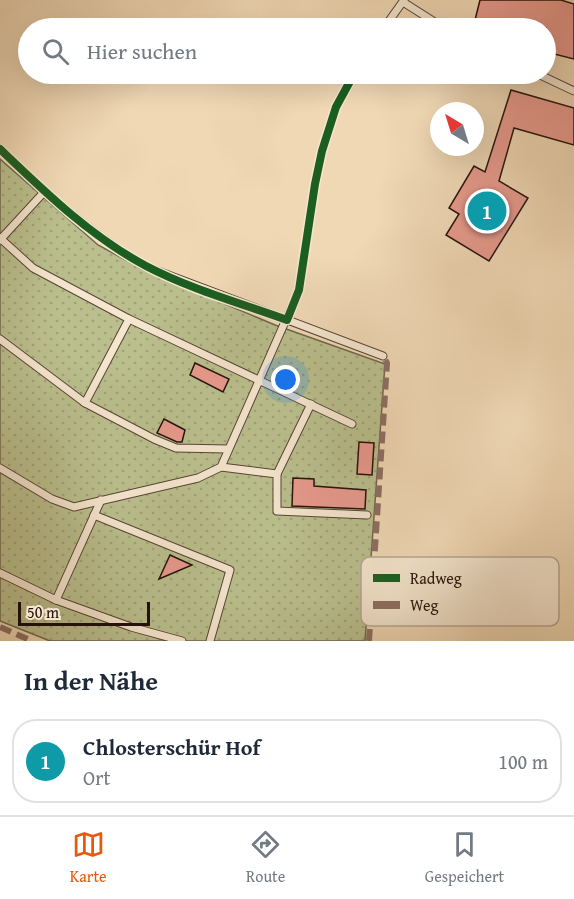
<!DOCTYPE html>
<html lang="de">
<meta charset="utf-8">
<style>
body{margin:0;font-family:"Gentium Book Plus",serif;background:#f6f6f7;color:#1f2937}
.compass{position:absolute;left:430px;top:102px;width:54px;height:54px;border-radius:50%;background:#fff;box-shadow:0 6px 24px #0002;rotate:322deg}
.scale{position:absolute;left:18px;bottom:15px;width:132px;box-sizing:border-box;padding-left:6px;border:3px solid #24120b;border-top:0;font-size:16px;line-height:21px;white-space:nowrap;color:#24120b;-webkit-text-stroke:4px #f5e6cf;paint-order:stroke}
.you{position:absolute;left:286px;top:380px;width:21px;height:21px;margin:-15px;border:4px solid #fff;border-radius:50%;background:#1a73e8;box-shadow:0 0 0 9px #1a73e833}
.badge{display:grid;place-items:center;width:39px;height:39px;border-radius:50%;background:#ea580c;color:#fff;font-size:20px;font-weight:700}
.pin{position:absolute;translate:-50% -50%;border:3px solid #fff;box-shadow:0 2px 6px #0006}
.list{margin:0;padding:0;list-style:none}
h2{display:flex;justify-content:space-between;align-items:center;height:78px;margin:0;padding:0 24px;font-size:26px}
h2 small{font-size:20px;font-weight:400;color:#747a83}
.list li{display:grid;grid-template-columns:39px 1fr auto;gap:18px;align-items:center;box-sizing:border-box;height:84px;margin:0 12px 12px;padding:0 12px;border:2px solid #e0e1e3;border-radius:24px}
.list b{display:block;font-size:22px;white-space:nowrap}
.list p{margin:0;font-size:20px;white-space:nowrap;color:#747a83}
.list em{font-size:20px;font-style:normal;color:#747a83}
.icon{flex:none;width:33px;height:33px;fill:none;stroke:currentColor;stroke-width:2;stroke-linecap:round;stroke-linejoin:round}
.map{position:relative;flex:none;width:574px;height:641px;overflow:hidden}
.search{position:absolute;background:#fff;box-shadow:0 6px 24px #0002;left:18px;right:18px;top:18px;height:66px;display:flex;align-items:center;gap:15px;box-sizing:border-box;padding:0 21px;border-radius:33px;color:#747a83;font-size:22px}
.sheet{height:174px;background:#fff}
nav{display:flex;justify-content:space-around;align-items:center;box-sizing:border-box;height:84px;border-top:2px solid #e0e1e3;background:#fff;font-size:16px;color:#747a83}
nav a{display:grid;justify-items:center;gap:3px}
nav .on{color:#ea580c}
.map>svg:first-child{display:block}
.garden{fill:url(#garden-dots);stroke:#6f684c;stroke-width:1.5}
.building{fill:#e89a8e;stroke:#24120b;stroke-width:1.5}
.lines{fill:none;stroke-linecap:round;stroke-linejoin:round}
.service-casing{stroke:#574436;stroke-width:9}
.service{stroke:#f5e6cf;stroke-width:7}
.quiet{stroke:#8d6e63;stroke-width:6;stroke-dasharray:12 6;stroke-linecap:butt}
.cycleway-casing{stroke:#f5e6cf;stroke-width:11}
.cycleway{stroke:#1b5e20;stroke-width:8}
.key{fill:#f5e6cf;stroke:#b6a694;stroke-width:1.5}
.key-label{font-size:16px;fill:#24120b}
</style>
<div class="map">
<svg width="574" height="641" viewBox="0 0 574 641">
<defs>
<pattern id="garden-dots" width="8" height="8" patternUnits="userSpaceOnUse" patternTransform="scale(1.5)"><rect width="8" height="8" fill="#babf8d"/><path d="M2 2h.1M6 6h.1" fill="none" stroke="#a0a378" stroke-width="1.8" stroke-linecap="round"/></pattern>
</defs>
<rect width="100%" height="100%" fill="#f0d8b5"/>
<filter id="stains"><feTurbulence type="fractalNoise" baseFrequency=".00333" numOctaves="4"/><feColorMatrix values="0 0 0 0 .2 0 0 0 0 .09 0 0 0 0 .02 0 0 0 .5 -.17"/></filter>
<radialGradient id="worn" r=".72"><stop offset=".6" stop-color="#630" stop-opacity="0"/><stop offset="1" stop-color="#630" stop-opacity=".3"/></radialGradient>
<!-- garden -->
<polygon class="garden" points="0,159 98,245 144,270 275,325 385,364 365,641 50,641 0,621"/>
<!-- building -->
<g class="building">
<polygon points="480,0 561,0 574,4 574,59 546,52 546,28 473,28"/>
<polygon points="511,90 574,108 574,145 514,128 499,181 528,198 489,261 446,235 459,214 449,208 474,166 485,172"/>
<polygon points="195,363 229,379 223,392 190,375"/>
<polygon points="164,419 185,430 182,442 177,442 157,433"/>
<polygon points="359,442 374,443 372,475 357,474"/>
<polygon points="293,478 314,479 314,486 366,490 365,509 292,506"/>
<polygon points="170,555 192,565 159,579"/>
</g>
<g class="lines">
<!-- service casing -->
<g class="service-casing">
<g id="service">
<polyline points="403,2 444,28"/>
<polyline points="384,28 404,0"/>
<polyline points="538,74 574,91"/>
<path d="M 0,149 C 46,193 92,235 147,267 L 383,356"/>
<polyline points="0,238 33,268 129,319 352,424"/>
<polyline points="0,240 45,191"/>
<polyline points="0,339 85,403 154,439 176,448 228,449"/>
<polyline points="85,403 129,319"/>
<polyline points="221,467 277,474 277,511 367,515"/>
<polyline points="0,468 52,499 74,507 198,478 221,467 299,290 315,184 322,151 336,107 354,74"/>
<polyline points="277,474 311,404"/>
<polyline points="101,500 56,600 131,627 182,641"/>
<polyline points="94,515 230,570 210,641"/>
<polyline points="0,573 56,600"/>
</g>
</g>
<!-- service -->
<use href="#service" class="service"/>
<!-- quiet -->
<g class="quiet">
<polyline points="0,627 32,641"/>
<polyline points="369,641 387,363 383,356"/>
</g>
<!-- cycleway casing -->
<g class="cycleway-casing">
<path id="cycleway" d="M 0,149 C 45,192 90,236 146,266 C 190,289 240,303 287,320 L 299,290 L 315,184 L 322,151 L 336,107 L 354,74"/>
</g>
<!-- cycleway -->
<use href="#cycleway" class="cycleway"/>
</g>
<!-- legend -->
<rect x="361" y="557" width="198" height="69" rx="9" class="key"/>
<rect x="373" y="574" width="27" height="8" fill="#1b5e20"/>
<rect x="373" y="601" width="27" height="8" fill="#8d6e63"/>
<g class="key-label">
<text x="410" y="584">Radweg</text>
<text x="410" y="611">Weg</text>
</g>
<rect width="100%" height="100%" filter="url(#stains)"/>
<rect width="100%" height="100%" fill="url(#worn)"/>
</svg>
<svg class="compass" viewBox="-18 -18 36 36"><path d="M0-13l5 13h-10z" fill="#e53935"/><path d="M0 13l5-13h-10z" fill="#747a83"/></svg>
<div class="scale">50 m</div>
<div class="you"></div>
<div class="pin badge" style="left:487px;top:211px;background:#0f9aa8">1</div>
<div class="search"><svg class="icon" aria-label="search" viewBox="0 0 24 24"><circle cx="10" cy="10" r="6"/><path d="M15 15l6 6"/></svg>Hier suchen</div>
</div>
<section class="sheet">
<h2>In der Nähe<small></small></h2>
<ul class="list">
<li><span class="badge" style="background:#0f9aa8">1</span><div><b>Chlosterschür Hof</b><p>Ort</p></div><em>100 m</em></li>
</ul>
</section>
<nav>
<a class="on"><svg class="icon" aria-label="map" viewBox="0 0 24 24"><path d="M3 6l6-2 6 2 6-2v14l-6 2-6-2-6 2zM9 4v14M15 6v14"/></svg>Karte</a>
<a><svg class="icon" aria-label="directions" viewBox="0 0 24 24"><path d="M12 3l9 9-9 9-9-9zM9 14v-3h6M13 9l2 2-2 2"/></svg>Route</a>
<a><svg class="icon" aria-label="saved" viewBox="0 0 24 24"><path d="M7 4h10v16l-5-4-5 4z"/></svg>Gespeichert</a>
</nav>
